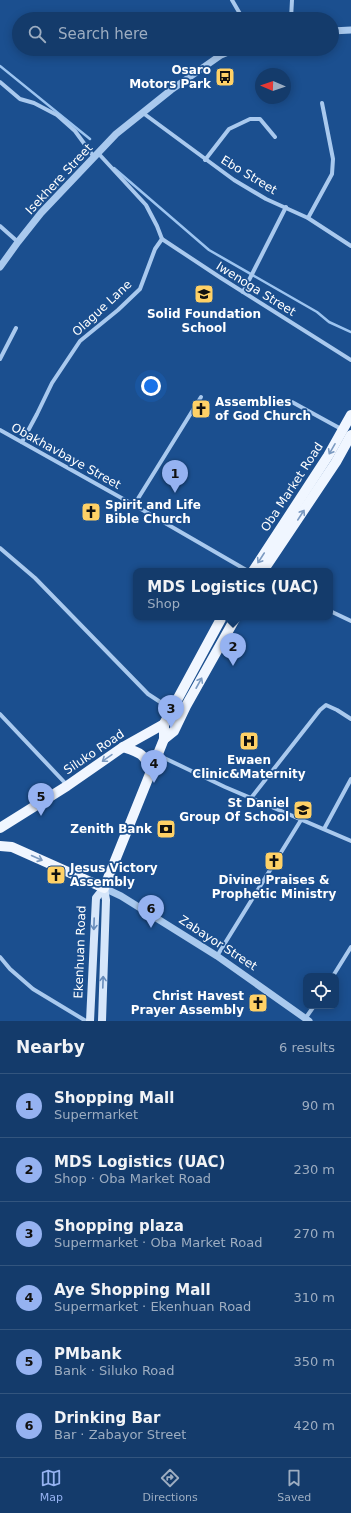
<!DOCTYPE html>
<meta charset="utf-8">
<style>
body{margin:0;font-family:"DejaVu Sans",sans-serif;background:#214673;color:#f1f3f6}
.controls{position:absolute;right:12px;bottom:12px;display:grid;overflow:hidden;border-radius:8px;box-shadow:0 2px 10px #0003}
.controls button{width:36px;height:36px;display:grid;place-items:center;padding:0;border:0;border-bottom:1px solid #33557e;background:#143b6b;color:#f1f3f6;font:20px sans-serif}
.compass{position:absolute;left:255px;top:68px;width:36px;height:36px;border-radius:50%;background:#143b6b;box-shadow:0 2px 10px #0003;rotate:272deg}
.you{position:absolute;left:151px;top:386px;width:14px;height:14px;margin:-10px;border:3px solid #fff;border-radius:50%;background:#1a73e8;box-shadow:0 0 0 6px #1a73e833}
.badge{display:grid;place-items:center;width:26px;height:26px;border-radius:50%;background:#95b2f1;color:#111;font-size:13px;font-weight:700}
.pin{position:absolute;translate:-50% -33px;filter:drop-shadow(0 1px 2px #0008)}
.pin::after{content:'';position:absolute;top:21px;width:14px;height:12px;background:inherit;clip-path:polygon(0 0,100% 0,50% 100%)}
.popup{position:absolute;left:133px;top:568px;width:200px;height:52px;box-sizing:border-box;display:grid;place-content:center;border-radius:8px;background:#143b6b;filter:drop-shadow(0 1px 3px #0005);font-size:13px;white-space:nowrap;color:#9dadc1}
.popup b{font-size:15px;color:#f1f3f6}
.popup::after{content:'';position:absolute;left:50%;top:100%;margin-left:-8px;border:8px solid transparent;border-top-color:#143b6b}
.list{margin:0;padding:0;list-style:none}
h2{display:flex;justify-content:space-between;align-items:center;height:52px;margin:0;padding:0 16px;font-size:17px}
h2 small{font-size:13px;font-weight:400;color:#9dadc1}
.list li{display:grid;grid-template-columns:26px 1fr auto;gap:12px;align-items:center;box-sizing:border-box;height:64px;padding:0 16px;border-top:1px solid #33557e}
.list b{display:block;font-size:15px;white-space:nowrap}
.list p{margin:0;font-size:13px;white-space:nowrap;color:#9dadc1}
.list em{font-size:13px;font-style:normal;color:#9dadc1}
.icon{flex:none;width:22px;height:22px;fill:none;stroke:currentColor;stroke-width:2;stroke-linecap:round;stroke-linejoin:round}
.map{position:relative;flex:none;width:351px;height:1021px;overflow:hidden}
.search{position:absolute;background:#143b6b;box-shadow:0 2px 10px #0003;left:12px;right:12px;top:12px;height:44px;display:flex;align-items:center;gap:10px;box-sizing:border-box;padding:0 14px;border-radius:22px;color:#9dadc1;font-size:15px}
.sheet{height:436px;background:#143b6b}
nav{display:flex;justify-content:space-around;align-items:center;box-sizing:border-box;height:56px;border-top:1px solid #33557e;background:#143b6b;font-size:11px;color:#9dadc1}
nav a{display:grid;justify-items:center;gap:2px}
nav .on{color:#95b2f1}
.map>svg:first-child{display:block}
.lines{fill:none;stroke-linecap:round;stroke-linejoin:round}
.stream{stroke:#9cc4f0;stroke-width:2.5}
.minor{stroke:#a9c9ee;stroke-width:4}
.tertiary{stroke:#a9c9ee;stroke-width:7}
.secondary{stroke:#d6e6fa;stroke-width:8}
.primary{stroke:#f0f6ff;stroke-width:10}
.oneway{stroke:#7b9ac1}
.oneway2{stroke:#668bba}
.labels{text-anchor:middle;stroke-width:3.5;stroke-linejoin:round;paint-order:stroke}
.poi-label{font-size:12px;font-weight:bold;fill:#fff;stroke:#1b4f8f;text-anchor:end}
.street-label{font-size:12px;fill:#fff;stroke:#1b4f8f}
</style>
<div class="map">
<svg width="351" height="1021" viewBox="0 0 351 1021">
<rect width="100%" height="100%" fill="#1b4f8f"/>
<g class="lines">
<!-- stream -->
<g class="stream">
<polyline points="0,66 90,139"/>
<polyline points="114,168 209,250 317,312 329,322 351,332"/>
</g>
<!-- minor -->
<g class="minor">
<polyline points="232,0 243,19"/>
<polyline points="291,19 292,0"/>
<polyline points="0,82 20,99 34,103 57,115 75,131 94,157"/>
<polyline points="143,113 234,180 266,199 308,218 351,246"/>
<polyline points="98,153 146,205 157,226 162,239"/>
<polyline points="205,160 229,129 250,119 260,119 275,137"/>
<polyline points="308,218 332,174 333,159 322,103"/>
<polyline points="0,226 18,242"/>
<polyline points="243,292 286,207"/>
<polyline points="0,359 16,328"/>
<polyline points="292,402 343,430"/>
<polyline points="0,430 134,505 248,571"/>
<polyline points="22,442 37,414 52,383 80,341 118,310 140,289 155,249 162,239 221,278 351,360"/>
<polyline points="134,505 201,397"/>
<polyline points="0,548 35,578 148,694 171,709"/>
<polyline points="330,611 351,621"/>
<polyline points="0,714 67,785"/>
<polyline points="158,755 225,787 351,841"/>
<polyline points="251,798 320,710 326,705 337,710 351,719"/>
<polyline points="324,829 351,779"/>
<polyline points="217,956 301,820"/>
<polyline points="0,957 10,969 33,989 86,1021"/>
<polyline points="333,976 351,947"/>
<polyline points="305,1019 314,1006"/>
</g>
<!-- tertiary -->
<g class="tertiary">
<polyline points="332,31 351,30"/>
<polyline points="0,267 18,242 41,213 116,134 171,90 221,55 235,49"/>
<polyline points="104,888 121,896 217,956 309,1021"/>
</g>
<!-- secondary -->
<g class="secondary">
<polyline points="90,1021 96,898 104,888"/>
<polyline points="102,1021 106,900 104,888"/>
</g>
<!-- primary -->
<g class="primary">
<polyline points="253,571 328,456 351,415"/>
<polyline points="263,571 336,462 351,435"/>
<polyline points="164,739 174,731 186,706 236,617"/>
<path d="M 123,747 C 141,753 143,753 151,770"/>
<polyline points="0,828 67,786 123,747 164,724"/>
<polyline points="0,846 12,847 104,888 164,739 164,724 222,617"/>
</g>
</g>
<!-- one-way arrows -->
<defs><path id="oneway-shaft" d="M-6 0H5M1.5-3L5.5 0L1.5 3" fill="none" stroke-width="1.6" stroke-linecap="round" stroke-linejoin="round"/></defs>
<g class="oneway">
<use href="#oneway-shaft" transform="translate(332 449) rotate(120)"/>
<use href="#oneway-shaft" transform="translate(301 515) rotate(-57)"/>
<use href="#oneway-shaft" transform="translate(261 558) rotate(123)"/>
<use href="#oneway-shaft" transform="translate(199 683) rotate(-61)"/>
<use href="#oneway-shaft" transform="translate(107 758) rotate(145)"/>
<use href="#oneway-shaft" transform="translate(37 858) rotate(24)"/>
</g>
<g class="oneway2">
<use href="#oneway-shaft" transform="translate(94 924) rotate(92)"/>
<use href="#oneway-shaft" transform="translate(103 982) rotate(-88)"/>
</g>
<!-- icons -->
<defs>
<g id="bus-square" transform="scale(1)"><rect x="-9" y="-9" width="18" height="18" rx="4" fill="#ffd166" stroke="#1b4f8f"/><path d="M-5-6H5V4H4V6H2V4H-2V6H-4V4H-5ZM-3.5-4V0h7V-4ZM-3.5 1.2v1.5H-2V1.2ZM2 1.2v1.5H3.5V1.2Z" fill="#111"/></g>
<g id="school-square" transform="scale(1)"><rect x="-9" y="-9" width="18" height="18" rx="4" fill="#ffd166" stroke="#1b4f8f"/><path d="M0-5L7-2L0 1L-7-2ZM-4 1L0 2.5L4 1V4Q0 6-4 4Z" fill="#111"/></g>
<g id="church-square" transform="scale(1)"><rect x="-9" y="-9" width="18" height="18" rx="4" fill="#ffd166" stroke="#1b4f8f"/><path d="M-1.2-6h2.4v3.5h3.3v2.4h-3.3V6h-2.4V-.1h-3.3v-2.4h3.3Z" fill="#111"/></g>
<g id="hospital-square" transform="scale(1)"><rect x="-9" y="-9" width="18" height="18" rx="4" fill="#ffd166" stroke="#1b4f8f"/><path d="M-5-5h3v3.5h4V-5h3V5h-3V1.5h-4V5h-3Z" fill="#111"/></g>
<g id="bank-square" transform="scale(1)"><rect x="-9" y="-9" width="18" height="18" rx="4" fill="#ffd166" stroke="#1b4f8f"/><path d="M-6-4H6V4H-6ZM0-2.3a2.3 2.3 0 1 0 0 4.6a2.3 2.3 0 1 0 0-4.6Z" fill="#111"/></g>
</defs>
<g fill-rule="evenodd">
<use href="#bus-square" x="225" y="77"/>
<use href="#school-square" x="204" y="294"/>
<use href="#church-square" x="201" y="409"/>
<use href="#church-square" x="91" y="512"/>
<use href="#hospital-square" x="249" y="741"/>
<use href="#school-square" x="303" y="810"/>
<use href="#bank-square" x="166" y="829"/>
<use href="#church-square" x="274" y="861"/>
<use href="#church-square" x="56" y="875"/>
<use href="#church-square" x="258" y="1003"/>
</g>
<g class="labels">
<!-- poi labels -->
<g class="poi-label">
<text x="211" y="74">Osaro<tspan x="211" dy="14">Motors Park</tspan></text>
<text x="204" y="318" text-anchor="middle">Solid Foundation<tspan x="204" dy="14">School</tspan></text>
<text x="215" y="406" text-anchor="start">Assemblies<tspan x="215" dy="14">of God Church</tspan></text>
<text x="105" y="509" text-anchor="start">Spirit and Life<tspan x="105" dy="14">Bible Church</tspan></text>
<text x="249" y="764" text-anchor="middle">Ewaen<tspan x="249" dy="14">Clinic&amp;Maternity</tspan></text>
<text x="289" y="807">St Daniel<tspan x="289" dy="14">Group Of School</tspan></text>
<text x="152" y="833">Zenith Bank</text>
<text x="70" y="872" text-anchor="start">Jesus Victory<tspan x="70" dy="14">Assembly</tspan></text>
<text x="274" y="884" text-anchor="middle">Divine Praises &amp;<tspan x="274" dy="14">Prophetic Ministry</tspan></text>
<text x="244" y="1000">Christ Havest<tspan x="244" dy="14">Prayer Assembly</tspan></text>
</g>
<!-- street labels -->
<g class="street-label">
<text transform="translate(249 175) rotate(31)" y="4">Ebo Street</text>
<text transform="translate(59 179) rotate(-47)" y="4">Isekhere Street</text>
<text transform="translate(256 289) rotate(32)" y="4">Iwenoga Street</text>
<text transform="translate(102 308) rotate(-43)" y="4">Olague Lane</text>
<text transform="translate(66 456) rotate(29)" y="4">Obakhavbaye Street</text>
<text transform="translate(292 487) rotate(-57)" y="4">Oba Market Road</text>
<text transform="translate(94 752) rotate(-34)" y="4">Siluko Road</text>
<text transform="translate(218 943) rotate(33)" y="4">Zabayor Street</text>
<text transform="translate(80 952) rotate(-88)" y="4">Ekenhuan Road</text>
</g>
</g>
</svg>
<div class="controls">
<button><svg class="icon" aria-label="locate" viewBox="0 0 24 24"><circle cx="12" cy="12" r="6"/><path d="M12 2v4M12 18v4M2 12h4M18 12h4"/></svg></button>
</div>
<svg class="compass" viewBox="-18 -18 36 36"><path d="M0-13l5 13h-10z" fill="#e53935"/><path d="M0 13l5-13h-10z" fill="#9dadc1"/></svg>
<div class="you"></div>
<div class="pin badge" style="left:175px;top:493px">1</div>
<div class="pin badge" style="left:233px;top:666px">2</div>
<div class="popup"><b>MDS Logistics (UAC)</b>Shop</div>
<div class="pin badge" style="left:171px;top:728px">3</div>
<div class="pin badge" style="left:154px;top:783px">4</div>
<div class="pin badge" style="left:41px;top:816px">5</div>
<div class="pin badge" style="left:151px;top:928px">6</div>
<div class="search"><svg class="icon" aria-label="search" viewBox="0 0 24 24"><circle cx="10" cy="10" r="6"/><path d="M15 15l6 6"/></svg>Search here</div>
</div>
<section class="sheet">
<h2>Nearby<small>6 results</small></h2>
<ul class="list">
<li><span class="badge">1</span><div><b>Shopping Mall</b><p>Supermarket</p></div><em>90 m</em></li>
<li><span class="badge">2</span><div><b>MDS Logistics (UAC)</b><p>Shop · Oba Market Road</p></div><em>230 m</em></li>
<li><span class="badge">3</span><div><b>Shopping plaza</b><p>Supermarket · Oba Market Road</p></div><em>270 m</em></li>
<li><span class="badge">4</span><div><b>Aye Shopping Mall</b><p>Supermarket · Ekenhuan Road</p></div><em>310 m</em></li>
<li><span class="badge">5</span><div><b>PMbank</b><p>Bank · Siluko Road</p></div><em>350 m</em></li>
<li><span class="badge">6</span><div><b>Drinking Bar</b><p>Bar · Zabayor Street</p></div><em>420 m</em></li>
</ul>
</section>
<nav>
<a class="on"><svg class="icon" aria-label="map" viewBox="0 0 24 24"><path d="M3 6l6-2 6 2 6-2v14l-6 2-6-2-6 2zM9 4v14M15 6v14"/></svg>Map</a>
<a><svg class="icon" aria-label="directions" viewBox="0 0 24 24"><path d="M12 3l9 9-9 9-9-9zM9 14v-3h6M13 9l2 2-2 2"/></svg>Directions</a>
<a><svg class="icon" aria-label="saved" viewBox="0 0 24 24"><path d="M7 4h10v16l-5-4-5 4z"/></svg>Saved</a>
</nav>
